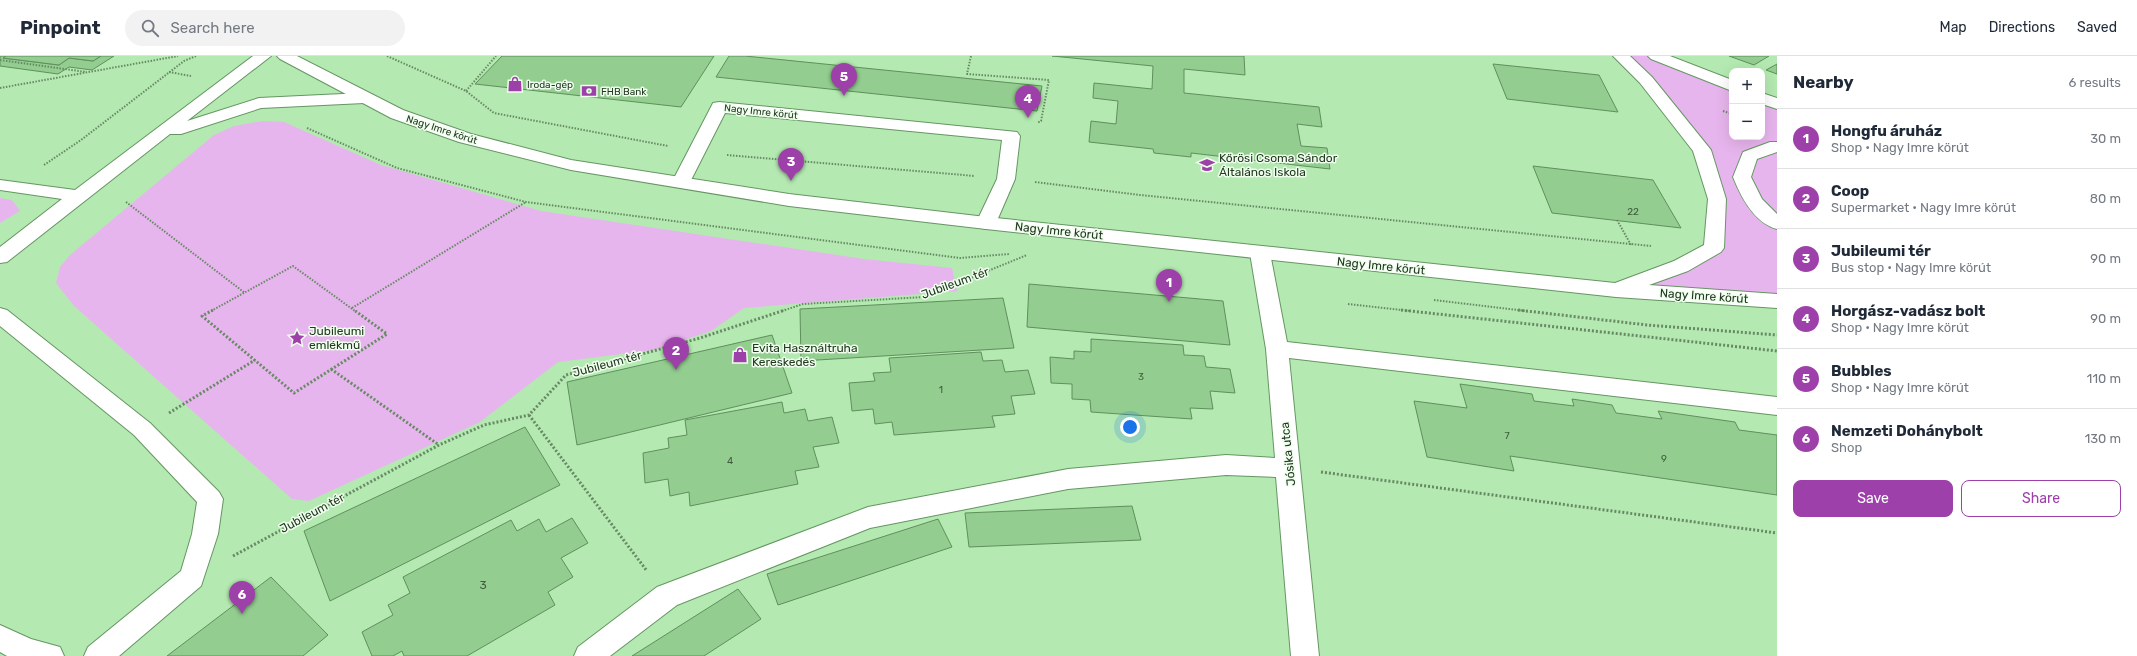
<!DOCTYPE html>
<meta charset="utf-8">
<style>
body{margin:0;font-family:Rubik,sans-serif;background:#f2f2f3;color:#1f2937}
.controls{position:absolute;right:12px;top:12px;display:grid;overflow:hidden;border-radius:8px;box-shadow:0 4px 16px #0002}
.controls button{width:36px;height:36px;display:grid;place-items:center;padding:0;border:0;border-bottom:1px solid #e0e1e3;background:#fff;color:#1f2937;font:20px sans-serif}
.you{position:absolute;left:1130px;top:371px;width:14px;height:14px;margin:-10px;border:3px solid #fff;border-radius:50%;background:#1a73e8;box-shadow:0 0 0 6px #1a73e833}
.badge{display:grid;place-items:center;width:26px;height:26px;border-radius:50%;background:#9e40aa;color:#fff;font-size:13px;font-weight:700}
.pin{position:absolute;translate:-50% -33px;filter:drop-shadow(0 1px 2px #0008)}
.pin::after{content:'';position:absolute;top:21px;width:14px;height:12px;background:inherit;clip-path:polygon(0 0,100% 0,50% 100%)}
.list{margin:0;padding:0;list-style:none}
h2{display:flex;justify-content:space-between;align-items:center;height:52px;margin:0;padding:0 16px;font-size:17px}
h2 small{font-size:13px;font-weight:400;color:#747a83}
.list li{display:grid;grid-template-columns:26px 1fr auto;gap:12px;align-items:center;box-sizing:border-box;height:60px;padding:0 16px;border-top:1px solid #e0e1e3}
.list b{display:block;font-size:15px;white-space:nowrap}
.list p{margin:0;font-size:13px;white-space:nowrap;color:#747a83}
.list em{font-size:13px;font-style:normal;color:#747a83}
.actions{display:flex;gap:8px;padding:12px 16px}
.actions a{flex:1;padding:9px 0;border:1px solid #9e40aa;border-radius:8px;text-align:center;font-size:14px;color:#9e40aa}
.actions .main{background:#9e40aa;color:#fff}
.icon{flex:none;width:22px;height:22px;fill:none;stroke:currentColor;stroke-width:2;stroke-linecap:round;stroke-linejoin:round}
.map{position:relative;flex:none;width:1777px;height:600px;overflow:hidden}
header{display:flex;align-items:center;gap:24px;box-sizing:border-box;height:56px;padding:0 20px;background:#fff;border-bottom:1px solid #e0e1e3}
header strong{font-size:19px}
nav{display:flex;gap:22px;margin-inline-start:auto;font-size:14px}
.search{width:280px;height:36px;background:#f2f2f3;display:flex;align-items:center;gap:10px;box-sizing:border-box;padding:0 14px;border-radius:22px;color:#747a83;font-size:15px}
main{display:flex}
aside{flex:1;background:#fff}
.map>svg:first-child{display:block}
.green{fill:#e7b5ed}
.building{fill:#93cd8f;stroke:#5f905c}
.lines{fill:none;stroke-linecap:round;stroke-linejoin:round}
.minor-casing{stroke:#659662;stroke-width:2}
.major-casing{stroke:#659662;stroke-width:2}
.path-far1{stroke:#678a65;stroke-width:2;stroke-dasharray:1.5 1.5;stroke-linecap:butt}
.path{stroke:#678a65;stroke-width:3;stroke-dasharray:2 2;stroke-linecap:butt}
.minor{fill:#fff;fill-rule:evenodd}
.major{fill:#fff;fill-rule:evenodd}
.labels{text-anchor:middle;stroke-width:3;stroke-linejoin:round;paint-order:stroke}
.far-poi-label{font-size:10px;fill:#233722;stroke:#efffed;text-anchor:start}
.far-street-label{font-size:10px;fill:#233722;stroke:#efffed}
.number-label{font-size:10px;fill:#3f5c3d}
.poi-label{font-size:12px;fill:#233722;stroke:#efffed;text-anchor:start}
.street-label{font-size:12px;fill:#233722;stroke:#efffed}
.near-number-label{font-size:12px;fill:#3f5c3d}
</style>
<header>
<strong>Pinpoint</strong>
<div class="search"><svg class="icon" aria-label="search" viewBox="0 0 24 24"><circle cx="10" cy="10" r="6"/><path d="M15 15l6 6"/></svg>Search here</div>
<nav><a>Map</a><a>Directions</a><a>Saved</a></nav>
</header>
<main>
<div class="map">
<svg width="1777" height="600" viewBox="0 0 1777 600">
<rect width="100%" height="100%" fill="#b4e9b1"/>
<!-- green -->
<g class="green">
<polygon points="1621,0 1656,0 1732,30 1732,81 1762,81 1762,42 1777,48 1777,245 1616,234 1714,192 1702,94"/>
<polygon points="262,65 284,66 381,109 541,155 864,203 952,212 957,235 744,252 711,275 654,294 558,306 480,366 309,445 292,443 74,250 56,227 60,211 70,199 214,79 234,70"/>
<polygon points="0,142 12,144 20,155 0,167"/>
</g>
<!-- building -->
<g class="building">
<polygon points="0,0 6,0 3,2 59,9 69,2 93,5 101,0 114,0 92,14 69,11 58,18 0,10"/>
<polygon points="6,0 101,0 93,5 69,2 59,9 3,2"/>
<polygon points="502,0 714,0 681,51 475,28"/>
<polygon points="729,0 745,0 1042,30 1037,55 716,21"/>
<polygon points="1052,0 1244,0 1245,19 1184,13 1184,37 1319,51 1322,71 1297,68 1301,90 1327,92 1330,113 1191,97 1191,101 1154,97 1153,93 1089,86 1091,65 1116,68 1118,45 1093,42 1094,27 1152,33 1153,10"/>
<polygon points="1729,0 1769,0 1754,9"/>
<polygon points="1493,8 1599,19 1618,56 1507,43"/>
<polygon points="1777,8 1777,18 1766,14"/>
<polygon points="1533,110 1653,124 1681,172 1552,157"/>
<polygon points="1029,228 1223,245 1230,289 1027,271"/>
<polygon points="1003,242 1014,292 801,305 800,253"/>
<polygon points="772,279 792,337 577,389 567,326"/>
<polygon points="1091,283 1183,289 1184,299 1204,300 1206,311 1230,313 1235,337 1210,335 1213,353 1190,352 1192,363 1091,356 1090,344 1072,343 1072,328 1051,327 1050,301 1074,303 1074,295 1091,296"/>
<polygon points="981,296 983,305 1002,304 1005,316 1028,314 1035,338 1011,340 1015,358 992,360 995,371 894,379 892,366 875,368 873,353 852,355 849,327 875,325 873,317 891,316 889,302"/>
<polygon points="1460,328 1532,338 1534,345 1574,350 1572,343 1612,349 1616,357 1662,363 1658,355 1735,366 1739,374 1777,379 1777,439 1510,400 1514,415 1427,401 1414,345 1467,352"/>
<polygon points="782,346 784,357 805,353 808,365 832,361 839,387 813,391 819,411 795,415 798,428 690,450 689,436 670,440 668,423 645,427 643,397 669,392 668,382 687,379 685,364"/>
<polygon points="525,371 560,429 330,545 304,475"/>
<polygon points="1132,450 1141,484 969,491 965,457"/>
<polygon points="572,462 588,487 561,502 573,521 548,536 555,549 467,600 404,600 402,595 393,600 372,600 362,576 393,559 388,549 410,537 403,521 511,464 517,475 539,463 546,476"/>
<polygon points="938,463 952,491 778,549 767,518"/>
<polygon points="271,521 328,579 303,600 167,600"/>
<polygon points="738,533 761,563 704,600 632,600"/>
</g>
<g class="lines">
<!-- minor casing -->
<g class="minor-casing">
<g id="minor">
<polygon points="253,0 271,0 187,65 259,42 364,37 370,39 372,42 370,45 364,47 261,52 181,78 170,78 7,206 0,207 0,191 62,143 0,134 0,124 75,134"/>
<polygon points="1648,0 1670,0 1732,24 1732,35 1651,3"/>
<polygon points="1762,37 1777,42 1777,53 1762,48"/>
<polygon points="719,46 1017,76 1020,80 1015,123 996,167 993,171 986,173 979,171 976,167 997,123 1002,84 725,57 690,126 687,130 681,131 675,130 672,126 711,51 713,47"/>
<polygon points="1260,191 1267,192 1270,197 1287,286 1777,341 1777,359 1289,302 1319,600 1291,600 1276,421 1226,419 1068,433 870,472 677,549 610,600 574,600 578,591 657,531 868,451 1068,413 1226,399 1275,402 1266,293 1250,197 1253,192"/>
<polygon points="0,252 7,254 150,367 219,436 223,443 218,478 201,530 119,600 84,600 88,591 181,515 192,478 197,446 134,379 0,270"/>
<polygon points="0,569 31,583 60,591 64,600 7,600 0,596"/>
</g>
</g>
<!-- major casing -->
<g class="major-casing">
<g id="major">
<polygon points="277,0 297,0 403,54 471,78 571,104 789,138 986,161 1615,227 1674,205 1704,189 1708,143 1693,95 1640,27 1613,0 1630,0 1652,21 1711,94 1726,143 1724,192 1721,196 1688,215 1649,229 1777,238 1777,252 1616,241 986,173 789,150 571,114 459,86 391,62 280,3"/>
<path d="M 1770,86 L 1777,86 L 1777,96 L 1757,103 L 1751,121 L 1762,143 L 1777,158 L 1777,173 C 1754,167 1741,141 1733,121 L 1743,96 Z"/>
</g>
</g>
<!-- path-far1 -->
<g class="path-far1">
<polyline points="387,0 466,35 494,57 668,90"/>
<polyline points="971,0 967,18 1049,24 1041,65 1037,67"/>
<polyline points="0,4 86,16"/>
<polyline points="169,16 191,20"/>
<polyline points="0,32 178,0"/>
<polyline points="466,35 496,0"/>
<polyline points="1723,55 1732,58"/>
<polyline points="307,72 397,112 526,146 960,202 1009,198"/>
<polyline points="727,99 975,120"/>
<polyline points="44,109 81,84 184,5 196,0"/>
<polyline points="1035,126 1140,139 1651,190"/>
<polyline points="126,146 245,237"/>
<polyline points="1617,164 1631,189"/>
<polyline points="1434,244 1526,255"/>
<polyline points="1348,248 1411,255"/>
<polyline points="352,252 526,146"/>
<polyline points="211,255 293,210 355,255"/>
<polyline points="782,255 803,248 924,241 1027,199"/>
</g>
<!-- path -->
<g class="path">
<polyline points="213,254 202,260 294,337 387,278 354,254"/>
<polyline points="1401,254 1777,295"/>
<polyline points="1518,254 1647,269 1777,279"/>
<polyline points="331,313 439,389"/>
<polyline points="169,357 255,304"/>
<polyline points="529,359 647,515"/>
<polyline points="1321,416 1777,477"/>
<polyline points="233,500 439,389 484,369 529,359 566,319 700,282 785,254"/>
</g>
<!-- minor -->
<use href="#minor" class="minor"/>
<!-- major -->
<use href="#major" class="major"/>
</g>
<!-- icons -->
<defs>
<g id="shop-bare" transform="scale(1.2)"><path d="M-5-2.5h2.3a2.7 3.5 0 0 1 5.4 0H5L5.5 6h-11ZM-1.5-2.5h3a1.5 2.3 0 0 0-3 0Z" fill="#9e40aa" stroke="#efffed" stroke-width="2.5" paint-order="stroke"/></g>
<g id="bank-bare" transform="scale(1.2)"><path d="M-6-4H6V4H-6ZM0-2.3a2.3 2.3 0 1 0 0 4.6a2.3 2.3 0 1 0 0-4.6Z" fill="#9e40aa" stroke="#efffed" stroke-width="2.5" paint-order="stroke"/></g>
<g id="school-bare" transform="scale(1.2)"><path d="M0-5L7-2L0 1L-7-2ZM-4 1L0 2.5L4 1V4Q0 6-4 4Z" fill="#9e40aa" stroke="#efffed" stroke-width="2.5" paint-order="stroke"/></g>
<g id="sight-bare" transform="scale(1.2)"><path d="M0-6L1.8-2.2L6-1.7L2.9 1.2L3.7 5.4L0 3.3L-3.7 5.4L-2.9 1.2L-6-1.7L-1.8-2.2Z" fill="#9e40aa" stroke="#efffed" stroke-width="2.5" paint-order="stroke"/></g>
</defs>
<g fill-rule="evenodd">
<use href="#shop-bare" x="515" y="28"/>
<use href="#bank-bare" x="589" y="35"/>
<use href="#school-bare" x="1207" y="109"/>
<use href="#sight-bare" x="297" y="282"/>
<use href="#shop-bare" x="740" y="299"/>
</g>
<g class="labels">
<!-- far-poi labels -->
<g class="far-poi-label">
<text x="527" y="32">Iroda-gép</text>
<text x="601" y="39">FHB Bank</text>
</g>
<!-- far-street labels -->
<g class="far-street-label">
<text transform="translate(761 55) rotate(6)" y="4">Nagy Imre körút</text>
<text transform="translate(442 73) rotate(18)" y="4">Nagy Imre körút</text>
</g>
<!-- number labels -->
<g class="number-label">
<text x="1633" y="159">22</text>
<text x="1141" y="324">3</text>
<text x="941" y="337">1</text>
<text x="1507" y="383">7</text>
<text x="1664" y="406">9</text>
<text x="730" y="408">4</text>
</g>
<!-- poi labels -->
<g class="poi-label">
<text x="1219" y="106">Kőrösi Csoma Sándor<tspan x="1219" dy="14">Általános Iskola</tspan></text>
<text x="309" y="279">Jubileumi<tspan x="309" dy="14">emlékmű</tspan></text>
<text x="752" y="296">Evita Használtruha<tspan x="752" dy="14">Kereskedés</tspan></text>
</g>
<!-- street labels -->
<g class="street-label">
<text transform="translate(1059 175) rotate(6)" y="4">Nagy Imre körút</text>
<text transform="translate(1381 210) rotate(6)" y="4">Nagy Imre körút</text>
<text transform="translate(955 227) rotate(-20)" y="4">Jubileum tér</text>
<text transform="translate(1704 240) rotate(4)" y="4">Nagy Imre körút</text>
<text transform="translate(607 308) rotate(-15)" y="4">Jubileum tér</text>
<text transform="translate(1288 398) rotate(-96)" y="4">Jósika utca</text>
<text transform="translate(312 457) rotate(-28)" y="4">Jubileum tér</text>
</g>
<!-- near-number labels -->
<g class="near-number-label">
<text x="483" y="533">3</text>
</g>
</g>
</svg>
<div class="controls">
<button>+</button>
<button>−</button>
</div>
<div class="you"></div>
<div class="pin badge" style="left:1169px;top:246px">1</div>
<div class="pin badge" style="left:676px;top:314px">2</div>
<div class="pin badge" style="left:791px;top:125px">3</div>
<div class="pin badge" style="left:1028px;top:62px">4</div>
<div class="pin badge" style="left:844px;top:40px">5</div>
<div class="pin badge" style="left:242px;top:558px">6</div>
</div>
<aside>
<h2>Nearby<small>6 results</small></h2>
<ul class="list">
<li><span class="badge">1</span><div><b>Hongfu áruház</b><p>Shop · Nagy Imre körút</p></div><em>30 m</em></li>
<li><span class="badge">2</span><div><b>Coop</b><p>Supermarket · Nagy Imre körút</p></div><em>80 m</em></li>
<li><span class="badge">3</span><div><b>Jubileumi tér</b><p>Bus stop · Nagy Imre körút</p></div><em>90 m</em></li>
<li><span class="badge">4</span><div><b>Horgász-vadász bolt</b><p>Shop · Nagy Imre körút</p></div><em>90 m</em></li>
<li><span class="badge">5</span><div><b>Bubbles</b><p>Shop · Nagy Imre körút</p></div><em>110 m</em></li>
<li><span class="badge">6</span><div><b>Nemzeti Dohánybolt</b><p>Shop</p></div><em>130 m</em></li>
</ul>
<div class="actions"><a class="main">Save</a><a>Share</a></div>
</aside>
</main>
